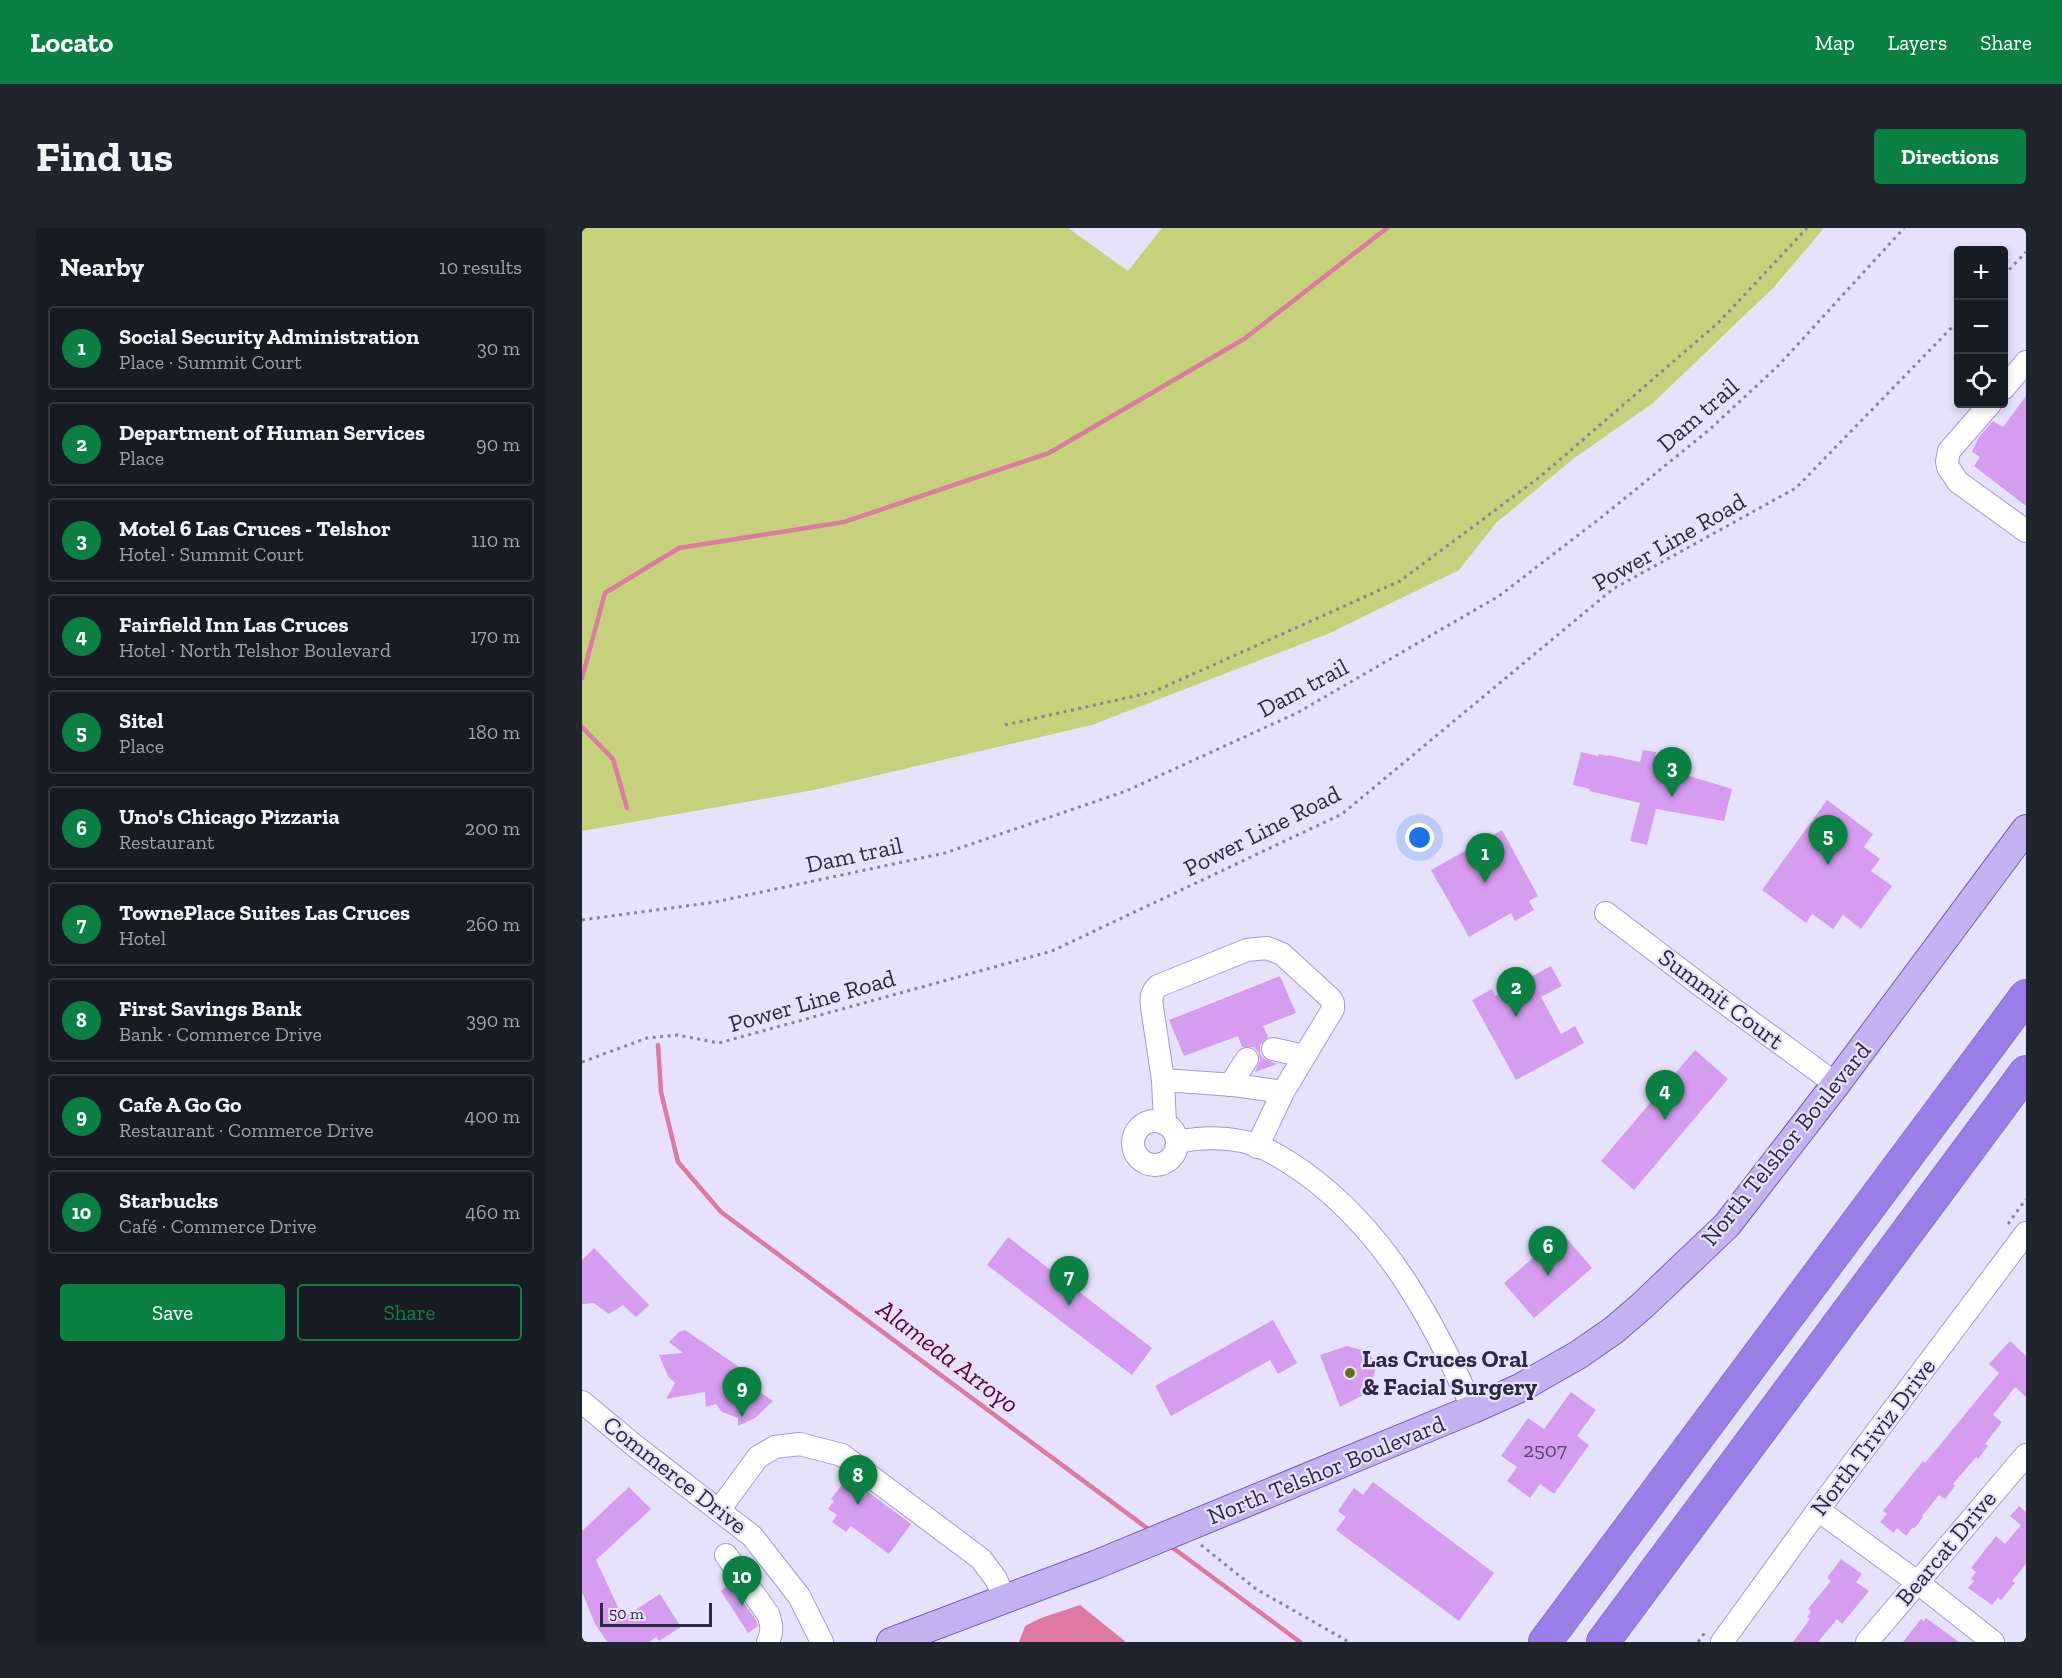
<!DOCTYPE html>
<meta charset="utf-8">
<style>
body{margin:0;font-family:"Zilla Slab",serif;background:#20242c;color:#f1f3f6}
.controls{position:absolute;right:18px;top:18px;display:grid;overflow:hidden;border-radius:6px;box-shadow:0 3px 9px #0003}
.controls button{width:54px;height:54px;display:grid;place-items:center;padding:0;border:0;border-bottom:2px solid #363941;background:#171b24;color:#f1f3f6;font:30px sans-serif}
.scale{position:absolute;left:18px;bottom:15px;width:112px;box-sizing:border-box;padding-left:6px;border:3px solid #2e2840;border-top:0;font-size:16px;line-height:21px;white-space:nowrap;color:#2e2840;-webkit-text-stroke:4px #e7e2fc;paint-order:stroke}
.you{position:absolute;left:838px;top:610px;width:21px;height:21px;margin:-15px;border:4px solid #fff;border-radius:50%;background:#1a73e8;box-shadow:0 0 0 9px #1a73e833}
.badge{display:grid;place-items:center;width:39px;height:39px;border-radius:50%;background:#0b8043;color:#fff;font-size:20px;font-weight:700}
.pin{position:absolute;translate:-50% -50px;filter:drop-shadow(0 2px 3px #0008)}
.pin::after{content:'';position:absolute;top:32px;width:21px;height:18px;background:inherit;clip-path:polygon(0 0,100% 0,50% 100%)}
.list{margin:0;padding:0;list-style:none}
h2{display:flex;justify-content:space-between;align-items:center;height:78px;margin:0;padding:0 24px;font-size:26px}
h2 small{font-size:20px;font-weight:400;color:#9ea1a6}
.list li{display:grid;grid-template-columns:39px 1fr auto;gap:18px;align-items:center;box-sizing:border-box;height:84px;margin:0 12px 12px;padding:0 12px;border:2px solid #363941;border-radius:6px}
.list b{display:block;font-size:22px;white-space:nowrap}
.list p{margin:0;font-size:20px;white-space:nowrap;color:#9ea1a6}
.list em{font-size:20px;font-style:normal;color:#9ea1a6}
.actions{display:flex;gap:12px;padding:18px 24px}
.actions a{flex:1;padding:14px 0;border:2px solid #0b8043;border-radius:6px;text-align:center;font-size:21px;color:#0b8043}
.actions .main{background:#0b8043;color:#fff}
.icon{flex:none;width:33px;height:33px;fill:none;stroke:currentColor;stroke-width:2;stroke-linecap:round;stroke-linejoin:round}
.map{position:relative;flex:none;width:1444px;height:1414px;overflow:hidden;border-radius:6px}
header{display:flex;align-items:center;gap:36px;box-sizing:border-box;height:84px;padding:0 30px;background:#0b8043;color:#fff}
header strong{font-size:28px}
nav{display:flex;gap:33px;margin-inline-start:auto;font-size:21px}
.intro{display:flex;align-items:center;justify-content:space-between;box-sizing:border-box;height:144px;padding:0 36px}
h1{margin:0;font-size:42px}
.button{padding:15px 27px;border-radius:6px;background:#0b8043;color:#fff;font-size:21px;font-weight:700}
main{display:flex;gap:36px;padding:0 36px}
aside{flex:1;background:#171b24;border-radius:6px;box-shadow:0 3px 9px #0003}
.map>svg:first-child{display:block}
.green{fill:#c6d17b}
.water{fill:#dd79a2}
.lines{fill:none;stroke-linecap:round;stroke-linejoin:round}
.stream{stroke:#dd79a2;stroke-width:4.5}
.building{fill:#d69cf0}
.minor-casing{stroke:#a799d7;stroke-width:24}
.major-casing{stroke:#755fad;stroke-width:30}
.highway-casing{stroke:#755fad;stroke-width:34}
.path{stroke:#89849d;stroke-width:3;stroke-dasharray:3 4.5;stroke-linecap:butt}
.minor{stroke:#fff;stroke-width:22}
.major{stroke:#c3b1f1;stroke-width:28}
.highway{stroke:#9b7de7;stroke-width:33}
.poi-dot{fill:#676f16;stroke:#e7e2fc;stroke-width:2}
.labels{text-anchor:middle;stroke-width:4.5;stroke-linejoin:round;paint-order:stroke}
.number-label{font-size:21px;fill:#58456c}
.street-label{font-size:24px;fill:#2e2840;stroke:#e7e2fc}
.poi-label{font-size:24px;font-weight:bold;fill:#2e2840;stroke:#e7e2fc;text-anchor:start}
.water-label{font-size:26px;font-style:italic;fill:#5f0136;stroke:#e7e2fc}
</style>
<header>
<strong>Locato</strong>
<nav><a>Map</a><a>Layers</a><a>Share</a></nav>
</header>
<div class="intro"><h1>Find us</h1><a class="button">Directions</a></div>
<main>
<aside>
<h2>Nearby<small>10 results</small></h2>
<ul class="list">
<li><span class="badge">1</span><div><b>Social Security Administration</b><p>Place · Summit Court</p></div><em>30 m</em></li>
<li><span class="badge">2</span><div><b>Department of Human Services</b><p>Place</p></div><em>90 m</em></li>
<li><span class="badge">3</span><div><b>Motel 6 Las Cruces - Telshor</b><p>Hotel · Summit Court</p></div><em>110 m</em></li>
<li><span class="badge">4</span><div><b>Fairfield Inn Las Cruces</b><p>Hotel · North Telshor Boulevard</p></div><em>170 m</em></li>
<li><span class="badge">5</span><div><b>Sitel</b><p>Place</p></div><em>180 m</em></li>
<li><span class="badge">6</span><div><b>Uno's Chicago Pizzaria</b><p>Restaurant</p></div><em>200 m</em></li>
<li><span class="badge">7</span><div><b>TownePlace Suites Las Cruces</b><p>Hotel</p></div><em>260 m</em></li>
<li><span class="badge">8</span><div><b>First Savings Bank</b><p>Bank · Commerce Drive</p></div><em>390 m</em></li>
<li><span class="badge">9</span><div><b>Cafe A Go Go</b><p>Restaurant · Commerce Drive</p></div><em>400 m</em></li>
<li><span class="badge">10</span><div><b>Starbucks</b><p>Café · Commerce Drive</p></div><em>460 m</em></li>
</ul>
<div class="actions"><a class="main">Save</a><a>Share</a></div>
</aside>
<div class="map">
<svg width="1444" height="1414" viewBox="0 0 1444 1414">
<rect width="100%" height="100%" fill="#e7e2fc"/>
<!-- green -->
<polygon class="green" points="0,0 486,0 546,43 580,0 1242,0 1192,59 1071,175 991,231 914,295 877,342 748,405 510,497 232,562 0,603"/>
<!-- water -->
<polygon class="water" points="498,1377 544,1414 437,1414 443,1398 459,1390"/>
<g class="lines">
<!-- stream -->
<g class="stream">
<polyline points="0,450 23,365 97,320 262,294 467,225 662,111 805,0"/>
<polyline points="0,499 31,531 45,580"/>
<polyline points="76,817 79,864 96,934 139,984 569,1303"/>
<polyline points="587,1317 718,1414"/>
</g>
</g>
<!-- building -->
<g class="building">
<polygon points="1444,168 1444,278 1392,238 1398,229 1390,224 1397,209 1411,193 1421,199"/>
<polygon points="1061,522 1074,524 1071,537 1150,561 1142,593 1074,581 1065,617 1048,613 1058,575 1007,563 1008,561 991,557 999,524 1016,528 1017,526 1026,528 1026,527 1058,534"/>
<polygon points="1245,572 1291,606 1282,619 1298,631 1289,643 1310,658 1279,701 1261,687 1251,701 1230,686 1224,695 1180,662"/>
<polygon points="920,602 956,668 947,673 952,682 933,693 929,685 887,709 849,642"/>
<polygon points="969,738 980,758 959,769 979,806 993,798 1002,815 934,852 890,772 910,761 913,768"/>
<polygon points="698,748 714,785 681,798 686,809 678,817 678,826 682,831 695,836 673,844 678,832 677,825 672,819 660,819 656,808 602,828 587,792"/>
<polygon points="1113,822 1146,851 1052,962 1019,933"/>
<polygon points="980,1005 1010,1040 952,1090 922,1055"/>
<polygon points="426,1009 570,1120 550,1147 405,1037"/>
<polygon points="12,1020 67,1077 54,1089 41,1077 27,1086 12,1075 0,1076 0,1032"/>
<polygon points="691,1092 715,1135 696,1146 688,1132 589,1188 573,1158"/>
<polygon points="103,1102 166,1145 169,1158 191,1173 173,1190 156,1198 156,1190 140,1184 134,1176 124,1179 123,1164 84,1171 93,1155 86,1148 77,1127 101,1125 87,1114 97,1104"/>
<polygon points="1428,1113 1444,1128 1444,1169 1433,1159 1411,1187 1420,1194 1403,1216 1406,1218 1396,1231 1394,1229 1371,1256 1373,1258 1363,1271 1357,1267 1340,1288 1341,1289 1332,1301 1331,1299 1324,1308 1315,1300 1312,1305 1298,1294 1305,1286 1301,1283 1341,1233 1343,1235 1417,1145 1407,1136"/>
<polygon points="765,1118 784,1123 793,1133 794,1139 791,1150 795,1160 758,1179 738,1127"/>
<polygon points="989,1164 1014,1182 995,1208 1007,1217 972,1266 958,1256 948,1270 925,1253 935,1239 919,1228 946,1190 962,1201"/>
<polygon points="266,1249 329,1296 307,1326 269,1298 264,1304 250,1294 255,1287 246,1281 252,1273 249,1271"/>
<polygon points="791,1254 912,1345 877,1393 754,1302 764,1289 756,1283 772,1260 781,1267"/>
<polygon points="47,1259 69,1281 14,1332 41,1390 78,1366 99,1399 77,1413 74,1409 67,1414 25,1414 13,1396 0,1364 0,1303"/>
<polygon points="1437,1278 1444,1284 1444,1336 1430,1353 1433,1355 1419,1372 1416,1369 1410,1377 1386,1360 1392,1353 1389,1351 1394,1344 1389,1340 1414,1308 1423,1316 1439,1297 1428,1288"/>
<polygon points="1259,1331 1280,1346 1274,1354 1287,1363 1260,1396 1255,1391 1236,1414 1211,1414 1228,1391 1225,1389 1229,1384 1226,1381 1249,1353 1245,1350"/>
<polygon points="148,1356 174,1392 176,1398 166,1405 139,1363"/>
<polygon points="1344,1390 1377,1414 1321,1414 1339,1391 1342,1393"/>
</g>
<g class="lines">
<!-- minor casing -->
<g class="minor-casing">
<g id="minor">
<polyline points="1422,160 1444,134"/>
<polyline points="1408,176 1367,223 1365,234 1366,239 1376,254 1444,303"/>
<polyline points="1024,685 1117,756 1254,856"/>
<polyline points="691,821 722,828"/>
<polyline points="581,852 652,857 701,864"/>
<polyline points="648,857 665,831"/>
<circle cx="573" cy="915" r="22"/>
<path d="M 583,896 L 581,852 L 570,779 C 569,770 569,765 576,758 L 665,722 L 685,720 L 700,726 L 748,770 L 751,775 L 751,781 L 701,864 L 675,919"/>
<path d="M 595,914 C 615,910 638,909 659,913 C 681,917 702,931 720,943 C 803,1002 850,1090 891,1181"/>
<polyline points="0,1174 53,1218 170,1308 217,1368 240,1414"/>
<polyline points="137,1282 176,1229 193,1219 218,1216 260,1227 399,1331 414,1351 423,1372"/>
<polyline points="1236,1282 1335,1354 1411,1414"/>
<path d="M 144,1327 L 186,1386 C 190,1397 191,1403 186,1414"/>
<polyline points="1140,1414 1236,1282 1444,1005"/>
<polyline points="1285,1414 1444,1227"/>
</g>
</g>
<!-- major casing -->
<g class="major-casing">
<polyline id="major" points="309,1414 513,1337 891,1181 938,1160 996,1127 1032,1102 1061,1077 1145,997 1254,856 1444,601"/>
</g>
<!-- highway casing -->
<g class="highway-casing">
<g id="highway">
<polyline points="963,1414 1444,768"/>
<polyline points="1021,1414 1444,844"/>
</g>
</g>
<!-- path -->
<g class="path">
<polyline points="1422,47 1444,24"/>
<polyline points="423,497 571,464 818,353 959,248 1137,94 1225,0"/>
<polyline points="0,692 133,674 363,625 544,563 715,485 917,368 1021,288 1127,202 1197,137 1322,0"/>
<polyline points="0,834 65,810 95,807 137,815 470,723 760,586 1031,361 1214,260 1376,93"/>
<polyline points="1426,996 1444,971"/>
<polyline points="619,1317 674,1361 767,1414"/>
<polyline points="1116,1414 1124,1403"/>
</g>
<!-- minor -->
<use href="#minor" class="minor"/>
<!-- major -->
<use href="#major" class="major"/>
<!-- highway -->
<use href="#highway" class="highway"/>
</g>
<!-- markers -->
<circle class="poi-dot" cx="768" cy="1145" r="6"/>
<g class="labels">
<!-- number labels -->
<g class="number-label">
<text x="963" y="1229">2507</text>
</g>
<!-- street labels -->
<g class="street-label">
<text transform="translate(1116 187) rotate(-41)" y="8">Dam trail</text>
<text transform="translate(1087 314) rotate(-30)" y="8">Power Line Road</text>
<text transform="translate(721 460) rotate(-28)" y="8">Dam trail</text>
<text transform="translate(680 603) rotate(-27)" y="8">Power Line Road</text>
<text transform="translate(272 627) rotate(-12)" y="8">Dam trail</text>
<text transform="translate(1139 771) rotate(37)" y="8">Summit Court</text>
<text transform="translate(230 773) rotate(-16)" y="8">Power Line Road</text>
<text transform="translate(1204 916) rotate(-51)" y="8">North Telshor Boulevard</text>
<text transform="translate(1291 1209) rotate(-53)" y="8">North Triviz Drive</text>
<text transform="translate(744 1242) rotate(-22)" y="8">North Telshor Boulevard</text>
<text transform="translate(93 1247) rotate(38)" y="8">Commerce Drive</text>
<text transform="translate(1364 1320) rotate(-50)" y="8">Bearcat Drive</text>
</g>
<!-- poi labels -->
<g class="poi-label">
<text x="780" y="1139">Las Cruces Oral<tspan x="780" dy="28">&amp; Facial Surgery</tspan></text>
</g>
<!-- water labels -->
<g class="water-label">
<text transform="translate(366 1128) rotate(37)" y="9">Alameda Arroyo</text>
</g>
</g>
</svg>
<div class="controls">
<button>+</button>
<button>−</button>
<button><svg class="icon" aria-label="locate" viewBox="0 0 24 24"><circle cx="12" cy="12" r="6"/><path d="M12 2v4M12 18v4M2 12h4M18 12h4"/></svg></button>
</div>
<div class="scale">50 m</div>
<div class="you"></div>
<div class="pin badge" style="left:903px;top:655px">1</div>
<div class="pin badge" style="left:934px;top:789px">2</div>
<div class="pin badge" style="left:1090px;top:569px">3</div>
<div class="pin badge" style="left:1083px;top:892px">4</div>
<div class="pin badge" style="left:1246px;top:637px">5</div>
<div class="pin badge" style="left:966px;top:1048px">6</div>
<div class="pin badge" style="left:487px;top:1078px">7</div>
<div class="pin badge" style="left:276px;top:1277px">8</div>
<div class="pin badge" style="left:160px;top:1189px">9</div>
<div class="pin badge" style="left:160px;top:1378px">10</div>
</div>
</main>
